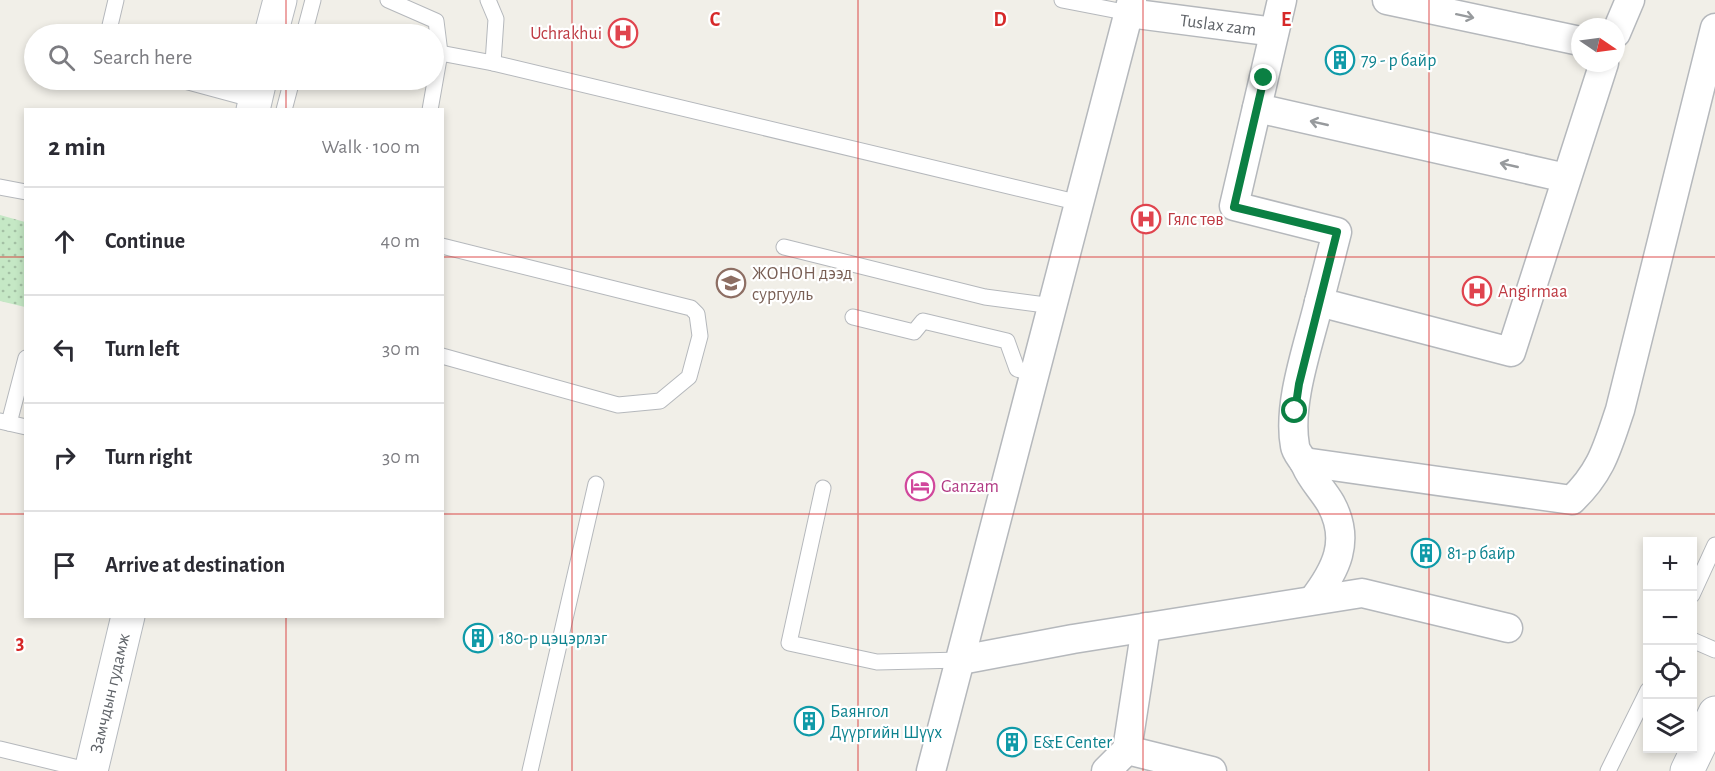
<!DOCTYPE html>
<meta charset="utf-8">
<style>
body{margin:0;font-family:"Alegreya Sans",sans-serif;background:#f7f7f7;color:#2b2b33}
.controls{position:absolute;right:18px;bottom:18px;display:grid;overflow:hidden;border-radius:0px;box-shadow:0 3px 9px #0003}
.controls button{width:54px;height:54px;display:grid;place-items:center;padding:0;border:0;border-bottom:2px solid #e1e1e2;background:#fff;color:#2b2b33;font:30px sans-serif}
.compass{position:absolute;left:1571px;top:18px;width:54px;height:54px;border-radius:50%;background:#fff;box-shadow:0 3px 9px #0003;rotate:103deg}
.stop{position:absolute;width:18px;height:18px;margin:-14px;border:4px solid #0b8043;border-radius:50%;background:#fff}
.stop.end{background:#0b8043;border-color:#fff;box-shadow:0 2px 6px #0008}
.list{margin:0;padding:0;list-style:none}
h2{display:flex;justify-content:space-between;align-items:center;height:78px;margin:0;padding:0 24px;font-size:26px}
h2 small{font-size:20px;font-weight:400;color:#7c7c81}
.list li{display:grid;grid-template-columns:39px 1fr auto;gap:18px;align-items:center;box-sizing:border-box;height:108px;padding:0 24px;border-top:2px solid #e1e1e2}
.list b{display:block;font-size:22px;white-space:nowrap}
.list em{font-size:20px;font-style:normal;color:#7c7c81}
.icon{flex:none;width:33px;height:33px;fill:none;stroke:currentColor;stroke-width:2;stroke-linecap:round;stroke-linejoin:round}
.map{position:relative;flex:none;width:1715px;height:771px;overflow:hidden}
.search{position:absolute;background:#fff;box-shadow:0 3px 9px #0003;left:24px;top:24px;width:420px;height:66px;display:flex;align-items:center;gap:15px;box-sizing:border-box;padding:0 21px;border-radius:33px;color:#7c7c81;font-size:22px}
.panel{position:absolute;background:#fff;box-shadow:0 3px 9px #0003;left:24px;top:108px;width:420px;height:510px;border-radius:0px}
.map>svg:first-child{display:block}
.park{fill:url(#park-dots)}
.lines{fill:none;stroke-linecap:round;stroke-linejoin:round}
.lane-casing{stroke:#b5b8bc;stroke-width:17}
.street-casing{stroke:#b5b8bc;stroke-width:31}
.secondary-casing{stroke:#b6babf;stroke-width:35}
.lane{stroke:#fff;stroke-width:15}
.street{stroke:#fff;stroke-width:28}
.secondary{stroke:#fff;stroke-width:33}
.oneway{stroke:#979a9d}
.route{stroke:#0b8043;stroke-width:8}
.grid{fill:none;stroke:#d62828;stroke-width:1.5;stroke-opacity:0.55}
.labels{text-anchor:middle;stroke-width:4.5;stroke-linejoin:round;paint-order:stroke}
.street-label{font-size:18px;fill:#5f6368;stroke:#fff}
.health-label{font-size:18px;fill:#be3a42;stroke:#fff;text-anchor:start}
.culture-label{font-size:18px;fill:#0d838f;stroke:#fff;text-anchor:start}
.education-label{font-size:18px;fill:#785e54;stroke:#fff;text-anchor:start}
.hotel-label{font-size:18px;fill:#b23c85;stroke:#fff;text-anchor:start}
.grid-label{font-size:20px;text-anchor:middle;font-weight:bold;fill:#d62828;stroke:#fff;stroke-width:4.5;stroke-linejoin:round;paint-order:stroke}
</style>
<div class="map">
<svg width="1715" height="771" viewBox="0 0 1715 771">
<defs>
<pattern id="park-dots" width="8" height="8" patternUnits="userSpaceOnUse" patternTransform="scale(1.5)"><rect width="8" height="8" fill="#c5e8c5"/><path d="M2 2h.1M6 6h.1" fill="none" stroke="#a3c0a4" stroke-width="1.8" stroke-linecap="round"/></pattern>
</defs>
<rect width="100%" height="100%" fill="#f1efe8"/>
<!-- park -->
<polygon class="park" points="0,215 25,222 25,307 0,301"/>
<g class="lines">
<!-- lane casing -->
<g class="lane-casing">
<g id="lane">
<polyline points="388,0 436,21 440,53"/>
<polyline points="1062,0 1129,13"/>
<polyline points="108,34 116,0"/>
<polyline points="304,34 313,0"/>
<polyline points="493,63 1080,203"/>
<polyline points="181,80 255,100"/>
<polyline points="284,110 292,80"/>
<polyline points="430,110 440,53 493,63 496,19 488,0"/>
<polyline points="0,187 26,192"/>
<polyline points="442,246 691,308 697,314 700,336 689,377 660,401 618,405 442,356"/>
<polyline points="784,247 985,297 1053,306"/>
<polyline points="853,317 914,332 923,321 1007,341 1017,369 1036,375"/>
<polyline points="0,421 26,427"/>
<polyline points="9,423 26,358"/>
<polyline points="823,488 789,643 877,662 961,660"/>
<polyline points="1692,595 1715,545"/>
<polyline points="1692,640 1715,650"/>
<polyline points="0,749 91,771"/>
<polyline points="530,771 596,484"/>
<polyline points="1608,771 1648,690"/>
</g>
</g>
<!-- street casing -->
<g class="street-casing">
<g id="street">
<polyline points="1282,0 1234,206 1337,232 1319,302 1511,352 1604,63"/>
<polyline points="1387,0 1580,41"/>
<path id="s1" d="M 1129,13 L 1274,32"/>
<polyline points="1616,33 1630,0"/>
<polyline points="1257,108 1566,178"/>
<path d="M 1304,462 L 1572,500 C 1602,471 1607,448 1620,410 L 1715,28"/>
<path d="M 1313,600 C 1336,570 1351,541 1331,504 C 1323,490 1312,480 1306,466 C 1303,459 1296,453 1295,446 C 1287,403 1309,344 1319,302"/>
<polyline points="961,660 1073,639 1362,593 1508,628"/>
<polyline points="1127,750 1146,627"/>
<polyline points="931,771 1132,0"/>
<polyline points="1106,771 1127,750 1212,771"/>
</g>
</g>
<!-- secondary casing -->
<g class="secondary-casing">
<g id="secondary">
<polyline points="271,34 280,0"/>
<polyline points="253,110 260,80"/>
<path id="s2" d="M 91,771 L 128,616"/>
<polyline points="1687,771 1715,713"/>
</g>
</g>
<!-- lane -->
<use href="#lane" class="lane"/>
<!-- street -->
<use href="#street" class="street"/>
<!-- secondary -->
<use href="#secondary" class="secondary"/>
</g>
<!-- one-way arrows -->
<defs><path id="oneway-shaft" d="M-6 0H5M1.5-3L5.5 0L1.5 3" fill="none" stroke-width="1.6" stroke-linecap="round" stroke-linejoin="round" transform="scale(1.5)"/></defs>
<g class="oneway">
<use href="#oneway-shaft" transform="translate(1465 16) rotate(12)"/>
<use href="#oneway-shaft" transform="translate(1319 123) rotate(-167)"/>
<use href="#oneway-shaft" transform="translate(1509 165) rotate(-167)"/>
</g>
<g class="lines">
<!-- route -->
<polyline class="route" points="1264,78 1234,207 1337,232 1299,384 1295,411"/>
</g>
<!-- grid -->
<path class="grid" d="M 286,0 L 286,34M 572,0 L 572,771M 858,0 L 858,771M 1143,0 L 1143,771M 1429,0 L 1429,771M 286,80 L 286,110M 0,257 L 26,257M 442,257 L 1715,257M 0,514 L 26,514M 442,514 L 1715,514M 286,616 L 286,771"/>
<!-- icons -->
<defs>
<g id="hospital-ring" transform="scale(1.5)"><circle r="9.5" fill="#fff" stroke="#e0444e" stroke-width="1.5"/><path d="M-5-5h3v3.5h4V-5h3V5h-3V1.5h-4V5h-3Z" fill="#e0444e"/></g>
<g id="building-ring" transform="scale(1.5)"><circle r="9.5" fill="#fff" stroke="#0f9aa8" stroke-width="1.5"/><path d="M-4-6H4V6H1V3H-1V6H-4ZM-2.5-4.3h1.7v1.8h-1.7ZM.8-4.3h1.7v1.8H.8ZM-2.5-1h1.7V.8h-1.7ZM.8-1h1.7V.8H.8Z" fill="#0f9aa8"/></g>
<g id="university-ring" transform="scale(1.5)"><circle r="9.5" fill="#fff" stroke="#8d6e63" stroke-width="1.5"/><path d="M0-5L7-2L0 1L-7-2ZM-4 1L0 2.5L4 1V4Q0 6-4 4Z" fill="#8d6e63"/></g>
<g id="hotel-ring" transform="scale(1.5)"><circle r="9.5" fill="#fff" stroke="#d1479c" stroke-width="1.5"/><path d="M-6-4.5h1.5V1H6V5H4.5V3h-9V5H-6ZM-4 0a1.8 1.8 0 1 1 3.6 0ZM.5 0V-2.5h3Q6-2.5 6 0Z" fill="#d1479c"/></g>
</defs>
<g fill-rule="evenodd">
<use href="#hospital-ring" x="623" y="33"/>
<use href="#building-ring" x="1340" y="60"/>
<use href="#hospital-ring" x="1146" y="219"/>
<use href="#university-ring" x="731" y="283"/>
<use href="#hospital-ring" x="1477" y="291"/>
<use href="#hotel-ring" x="920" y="486"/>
<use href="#building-ring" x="1426" y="553"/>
<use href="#building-ring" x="478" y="638"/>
<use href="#building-ring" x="809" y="721"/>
<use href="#building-ring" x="1012" y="742"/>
</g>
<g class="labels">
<!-- street labels -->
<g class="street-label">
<text dy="6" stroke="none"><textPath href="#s1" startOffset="90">Tuslax zam</textPath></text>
<text dy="6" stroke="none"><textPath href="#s2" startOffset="80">Замчдын гудамж</textPath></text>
</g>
<!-- health labels -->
<g class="health-label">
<text x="602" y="39" text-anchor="end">Uchrakhui</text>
<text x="1167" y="225">Гялс төв</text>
<text x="1498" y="297">Angirmaa</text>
</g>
<!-- culture labels -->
<g class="culture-label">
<text x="1361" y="66">79 - р байр</text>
<text x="1447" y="559">81-р байр</text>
<text x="499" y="644">180-р цэцэрлэг</text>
<text x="830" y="717">Баянгол<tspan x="830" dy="21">Дүүргийн Шүүх</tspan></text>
<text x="1033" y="748">E&amp;E Center</text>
</g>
<!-- education labels -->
<g class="education-label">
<text x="752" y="279">ЖОНОН дээд<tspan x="752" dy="21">сургууль</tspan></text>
</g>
<!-- hotel labels -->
<g class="hotel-label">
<text x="941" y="492">Ganzam</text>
</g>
</g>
<g class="grid-label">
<text x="715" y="26">C</text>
<text x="1000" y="26">D</text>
<text x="1286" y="26">E</text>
<text x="20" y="649">3</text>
</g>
</svg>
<div class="controls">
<button>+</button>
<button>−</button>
<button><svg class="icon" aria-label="locate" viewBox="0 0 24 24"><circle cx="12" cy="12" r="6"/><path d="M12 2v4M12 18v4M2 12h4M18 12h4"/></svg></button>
<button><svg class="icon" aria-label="layers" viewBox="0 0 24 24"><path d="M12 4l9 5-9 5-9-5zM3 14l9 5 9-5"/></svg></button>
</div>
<svg class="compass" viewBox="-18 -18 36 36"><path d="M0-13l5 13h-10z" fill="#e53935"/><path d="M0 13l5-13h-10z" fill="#7c7c81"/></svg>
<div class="stop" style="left:1295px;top:411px"></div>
<div class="stop end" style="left:1264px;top:78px"></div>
<div class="search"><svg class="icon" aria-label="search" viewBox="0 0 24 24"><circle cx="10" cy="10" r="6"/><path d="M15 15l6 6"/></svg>Search here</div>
<section class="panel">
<h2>2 min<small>Walk · 100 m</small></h2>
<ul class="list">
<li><svg class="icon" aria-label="ahead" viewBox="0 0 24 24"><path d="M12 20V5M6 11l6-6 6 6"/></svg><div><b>Continue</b></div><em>40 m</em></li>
<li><svg class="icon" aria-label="left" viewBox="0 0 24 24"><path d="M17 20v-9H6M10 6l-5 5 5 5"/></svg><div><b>Turn left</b></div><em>30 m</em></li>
<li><svg class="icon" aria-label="right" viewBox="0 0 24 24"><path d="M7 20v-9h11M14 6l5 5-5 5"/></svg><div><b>Turn right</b></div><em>30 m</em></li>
<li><svg class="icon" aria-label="arrive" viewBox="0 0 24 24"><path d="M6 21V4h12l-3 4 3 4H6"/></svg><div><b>Arrive at destination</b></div></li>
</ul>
</section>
</div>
